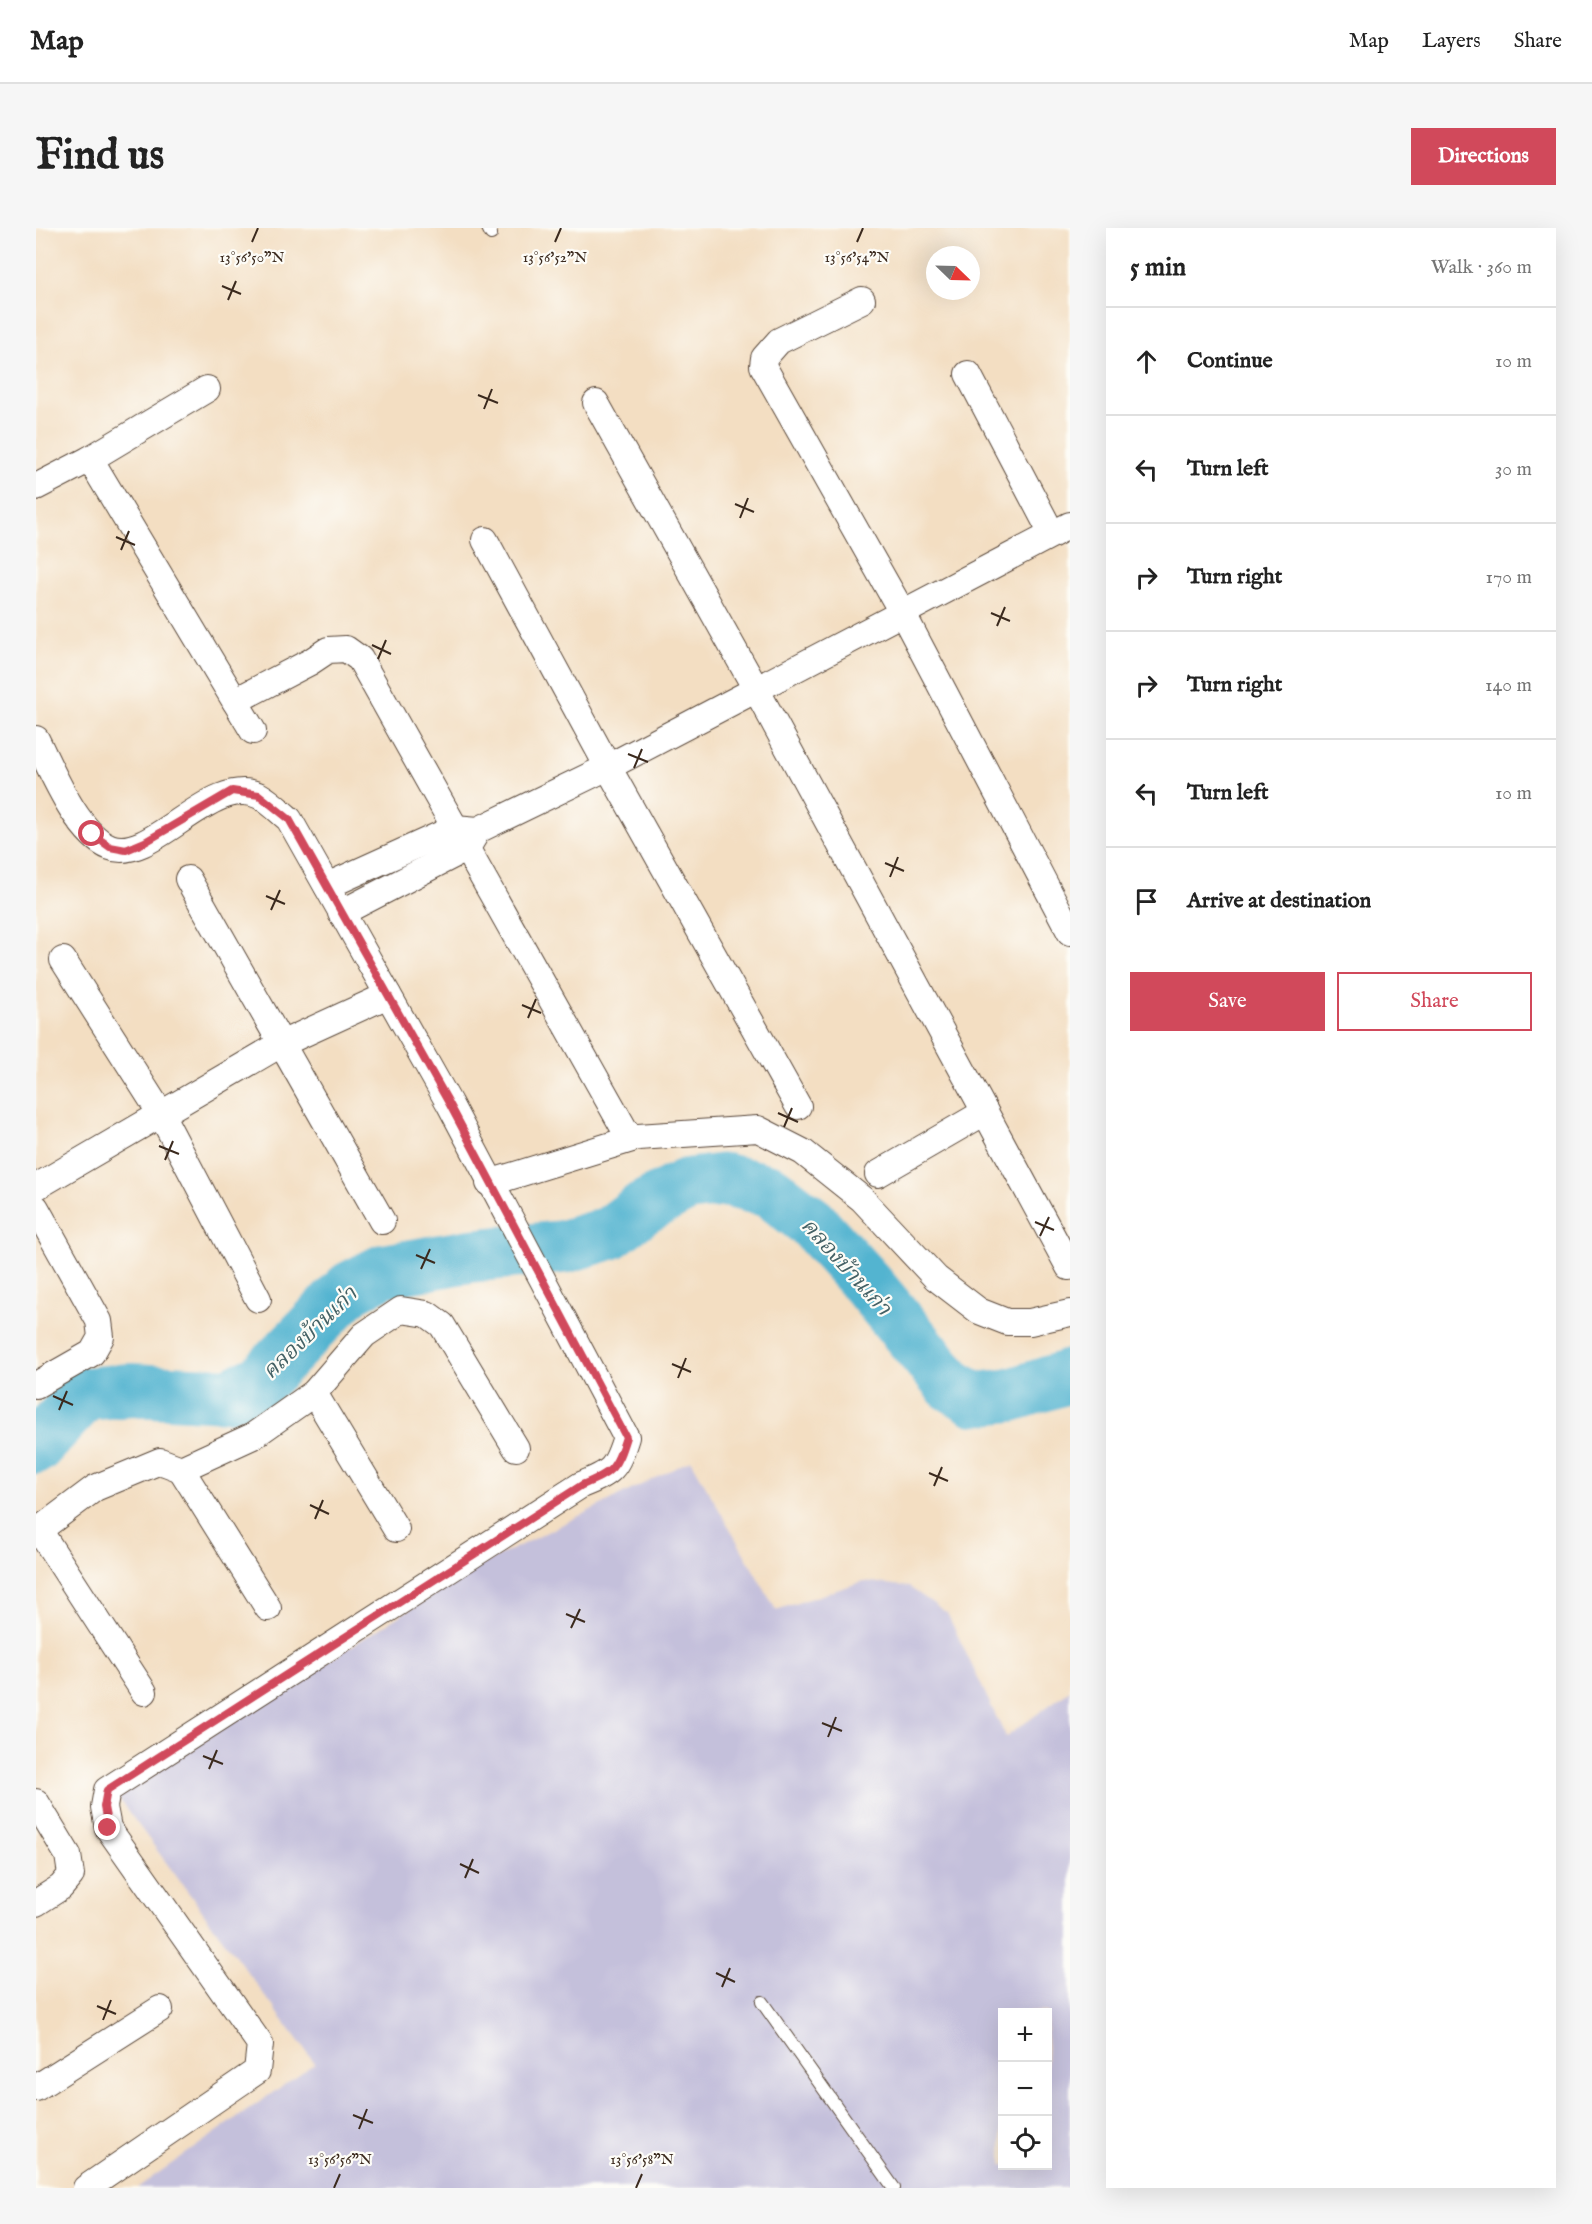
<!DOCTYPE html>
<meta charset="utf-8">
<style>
body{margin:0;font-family:"IM FELL English","Noto Serif Thai",serif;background:#f6f6f6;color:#222}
.controls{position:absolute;right:18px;bottom:18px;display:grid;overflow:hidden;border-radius:0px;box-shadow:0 6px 24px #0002}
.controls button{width:54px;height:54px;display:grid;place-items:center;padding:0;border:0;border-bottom:2px solid #e0e0e0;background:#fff;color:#222;font:30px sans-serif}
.compass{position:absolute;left:890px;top:18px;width:54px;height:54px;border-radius:50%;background:#fff;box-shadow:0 6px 24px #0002;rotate:113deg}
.stop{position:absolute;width:18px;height:18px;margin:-14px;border:4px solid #d1495b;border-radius:50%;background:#fff}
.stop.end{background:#d1495b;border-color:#fff;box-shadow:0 2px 6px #0008}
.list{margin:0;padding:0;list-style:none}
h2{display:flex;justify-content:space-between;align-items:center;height:78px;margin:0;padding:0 24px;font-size:26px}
h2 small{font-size:20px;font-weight:400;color:#767676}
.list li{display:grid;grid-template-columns:39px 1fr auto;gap:18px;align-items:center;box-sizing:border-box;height:108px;padding:0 24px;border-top:2px solid #e0e0e0}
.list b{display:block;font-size:22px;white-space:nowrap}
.list em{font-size:20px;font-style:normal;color:#767676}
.actions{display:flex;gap:12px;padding:18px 24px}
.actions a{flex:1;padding:14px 0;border:2px solid #d1495b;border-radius:0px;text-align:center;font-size:21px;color:#d1495b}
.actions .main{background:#d1495b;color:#fff}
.icon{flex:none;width:33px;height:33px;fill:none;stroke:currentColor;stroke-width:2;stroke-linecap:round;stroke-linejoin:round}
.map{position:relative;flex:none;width:1034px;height:1960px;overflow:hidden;border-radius:0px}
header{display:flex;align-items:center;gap:36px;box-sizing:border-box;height:84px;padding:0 30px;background:#fff;border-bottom:2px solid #e0e0e0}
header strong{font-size:28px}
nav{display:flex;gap:33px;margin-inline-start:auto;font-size:21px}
.intro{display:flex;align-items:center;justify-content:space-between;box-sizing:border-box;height:144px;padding:0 36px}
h1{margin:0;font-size:42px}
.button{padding:15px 27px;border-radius:0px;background:#d1495b;color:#fff;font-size:21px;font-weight:700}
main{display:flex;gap:36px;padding:0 36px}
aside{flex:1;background:#fff;border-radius:0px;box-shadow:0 6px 24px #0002}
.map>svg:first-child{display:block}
.industrial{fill:#c4c0db;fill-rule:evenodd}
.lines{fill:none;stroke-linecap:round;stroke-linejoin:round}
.river{stroke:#52b4d0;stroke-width:54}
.lane-casing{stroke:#574537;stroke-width:14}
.street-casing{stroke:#574537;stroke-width:28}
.lane{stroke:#fff;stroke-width:12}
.street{stroke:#fff;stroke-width:26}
.route{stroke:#d1495b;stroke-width:8}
.ticks{fill:none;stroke:#3b2a1e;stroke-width:2}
.labels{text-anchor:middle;stroke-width:4.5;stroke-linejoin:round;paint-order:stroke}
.water-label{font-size:22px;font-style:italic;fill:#446165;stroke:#fdfcf7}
.ticks-label{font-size:15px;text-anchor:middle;fill:#3b2a1e;stroke:#fdfcf7;stroke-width:4.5;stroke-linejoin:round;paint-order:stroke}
</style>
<header>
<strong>Map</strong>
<nav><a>Map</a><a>Layers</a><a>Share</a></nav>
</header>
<div class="intro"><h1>Find us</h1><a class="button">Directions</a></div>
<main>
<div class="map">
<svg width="1034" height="1960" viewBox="0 0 1034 1960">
<rect width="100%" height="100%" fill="#fdfcf7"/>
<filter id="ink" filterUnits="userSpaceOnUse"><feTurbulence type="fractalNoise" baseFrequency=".0167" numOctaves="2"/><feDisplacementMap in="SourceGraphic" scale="12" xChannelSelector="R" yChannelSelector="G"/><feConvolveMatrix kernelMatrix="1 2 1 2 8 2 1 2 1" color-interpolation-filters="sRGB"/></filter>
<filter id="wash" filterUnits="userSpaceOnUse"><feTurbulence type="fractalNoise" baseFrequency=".008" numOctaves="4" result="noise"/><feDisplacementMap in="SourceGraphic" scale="24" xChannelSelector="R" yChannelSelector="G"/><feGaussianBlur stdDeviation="1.35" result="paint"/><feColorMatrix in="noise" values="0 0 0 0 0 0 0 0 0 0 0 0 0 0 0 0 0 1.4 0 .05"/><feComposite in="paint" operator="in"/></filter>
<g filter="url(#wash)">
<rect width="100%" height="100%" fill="#f3dec2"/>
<!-- industrial -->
<path class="industrial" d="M 655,1232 L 740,1382 L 828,1353 L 873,1359 L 911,1385 L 970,1509 L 1034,1462 L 1034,1960 L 101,1960 L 279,1835 L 80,1567 L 439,1340 ZM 966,1784 L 1011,1784 L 1011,1938 L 966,1938 Z"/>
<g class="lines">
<!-- river -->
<polyline class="river" points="0,1219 49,1166 95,1162 193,1167 225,1152 314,1060 347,1043 434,1028 527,1019 574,1005 607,980 651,957 689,952 734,963 776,995 832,1057 914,1156 939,1171 975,1167 1034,1148"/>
</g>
</g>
<g filter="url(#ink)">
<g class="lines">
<!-- lane casing -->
<g class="lane-casing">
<g id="lane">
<polyline points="452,0 455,6"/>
<polyline points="726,1774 858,1960"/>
</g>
</g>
<!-- street casing -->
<g class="street-casing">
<g id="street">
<polyline points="826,72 743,113 728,130 727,138 866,384 1034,704"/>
<polyline points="932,146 1016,306"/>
<polyline points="560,175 720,461 1033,1039"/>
<polyline points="54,231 217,503"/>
<polyline points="0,259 54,231 171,161"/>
<polyline points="449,312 572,539 762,878"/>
<polyline points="199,473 274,434 292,422 310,421 324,431 594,911"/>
<path d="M 0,511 C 15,541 41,606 74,619 C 116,636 176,544 224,568 C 235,574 244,584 253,591 L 413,875 L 590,1209 C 580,1241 577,1244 545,1257 L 71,1562 L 68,1579 L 72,1600 L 224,1816 L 221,1843 L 50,1960"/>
<polyline points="152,651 346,993"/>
<polyline points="291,658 419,600 442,602 572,539 1034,297"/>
<polyline points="305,685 431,620 440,605"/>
<polyline points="27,732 125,886 222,1071"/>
<polyline points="842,946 949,884"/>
<polyline points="453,955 602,909 722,901 767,924 826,971 900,1050 943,1083 971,1094 994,1094 1034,1085"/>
<polyline points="0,959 245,816 352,767"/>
<polyline points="0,980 63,1093 65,1109 56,1125 0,1157"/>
<polyline points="278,1165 360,1301"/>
<polyline points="145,1241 232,1380"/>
<polyline points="0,1302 3,1302 59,1260 124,1233 145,1241 217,1208 278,1165 328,1107 365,1082 391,1086 406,1097 480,1220"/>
<polyline points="3,1302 108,1464"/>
<polyline points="0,1574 32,1627 35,1647 25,1659 0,1675"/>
<polyline points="0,1860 124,1781"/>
</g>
</g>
<!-- lane -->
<use href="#lane" class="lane"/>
<!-- street -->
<use href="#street" class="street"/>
</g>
</g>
<g class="lines" filter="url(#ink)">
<!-- route -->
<path class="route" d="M 56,606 L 74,619 L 90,622 L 109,614 L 196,563 L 223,567 L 253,591 L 413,875 L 590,1209 C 580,1241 577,1244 546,1257 L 71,1562 L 68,1579 L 72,1600"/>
</g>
<!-- ticks -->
<path class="ticks" d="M 216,14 L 222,0M 519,14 L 525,0M 821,14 L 827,0M 186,58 L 205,66M 192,72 L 200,53M 442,167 L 462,175M 448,181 L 456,161M 699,276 L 718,284M 704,290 L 712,270M 80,309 L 99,317M 85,322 L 93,303M 955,385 L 974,393M 961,398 L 969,379M 336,417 L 355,426M 342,431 L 350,412M 592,526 L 612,534M 598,540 L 606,521M 849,635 L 868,643M 854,649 L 862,629M 230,668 L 249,676M 235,682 L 244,662M 486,777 L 505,785M 492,790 L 500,771M 742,885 L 762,894M 748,899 L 756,880M 123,918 L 143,926M 129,932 L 137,913M 999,994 L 1018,1002M 1004,1008 L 1013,989M 380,1027 L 399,1035M 385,1041 L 394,1021M 636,1136 L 655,1144M 642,1150 L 650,1130M 17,1168 L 37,1177M 23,1182 L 31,1163M 893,1245 L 912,1253M 898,1258 L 906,1239M 274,1277 L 293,1286M 279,1291 L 287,1272M 530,1386 L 549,1394M 535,1400 L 544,1381M 786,1495 L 806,1503M 792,1509 L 800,1489M 167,1528 L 187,1536M 173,1541 L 181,1522M 424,1636 L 443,1645M 429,1650 L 437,1631M 680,1745 L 699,1754M 686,1759 L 694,1740M 61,1778 L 80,1786M 67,1792 L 75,1772M 317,1887 L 337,1895M 323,1901 L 331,1881M 298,1960 L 304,1946M 600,1960 L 606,1946"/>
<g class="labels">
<!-- water labels -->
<g class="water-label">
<text transform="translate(811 1038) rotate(48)" y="8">คลองบ้านเก่า</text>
<text transform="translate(273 1104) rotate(-44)" y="8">คลองบ้านเก่า</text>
</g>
</g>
<g class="ticks-label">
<text x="216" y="34">13°56'50"N</text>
<text x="519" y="34">13°56'52"N</text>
<text x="821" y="34">13°56'54"N</text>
<text x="304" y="1936">13°56'56"N</text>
<text x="606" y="1936">13°56'58"N</text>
</g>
</svg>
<div class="controls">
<button>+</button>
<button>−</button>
<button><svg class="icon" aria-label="locate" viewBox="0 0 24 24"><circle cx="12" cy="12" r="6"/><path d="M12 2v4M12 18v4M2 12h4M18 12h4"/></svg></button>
</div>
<svg class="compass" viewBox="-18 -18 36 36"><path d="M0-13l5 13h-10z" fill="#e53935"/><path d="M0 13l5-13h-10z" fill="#767676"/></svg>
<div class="stop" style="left:56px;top:606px"></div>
<div class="stop end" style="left:72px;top:1600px"></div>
</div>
<aside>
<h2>5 min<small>Walk · 360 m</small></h2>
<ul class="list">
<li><svg class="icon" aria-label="ahead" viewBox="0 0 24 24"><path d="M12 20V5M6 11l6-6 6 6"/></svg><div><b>Continue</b></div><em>10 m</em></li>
<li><svg class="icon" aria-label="left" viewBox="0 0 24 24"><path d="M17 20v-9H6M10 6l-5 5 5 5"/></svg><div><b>Turn left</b></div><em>30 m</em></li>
<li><svg class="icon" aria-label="right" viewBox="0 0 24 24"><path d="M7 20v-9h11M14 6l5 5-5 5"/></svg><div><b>Turn right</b></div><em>170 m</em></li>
<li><svg class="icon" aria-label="right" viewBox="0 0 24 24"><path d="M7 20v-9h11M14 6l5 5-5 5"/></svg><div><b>Turn right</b></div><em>140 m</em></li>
<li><svg class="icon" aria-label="left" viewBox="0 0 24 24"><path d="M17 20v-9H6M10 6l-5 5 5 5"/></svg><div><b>Turn left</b></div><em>10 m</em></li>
<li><svg class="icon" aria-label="arrive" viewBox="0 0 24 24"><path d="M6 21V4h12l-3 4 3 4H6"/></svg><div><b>Arrive at destination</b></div></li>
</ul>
<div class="actions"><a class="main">Save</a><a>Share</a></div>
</aside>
</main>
